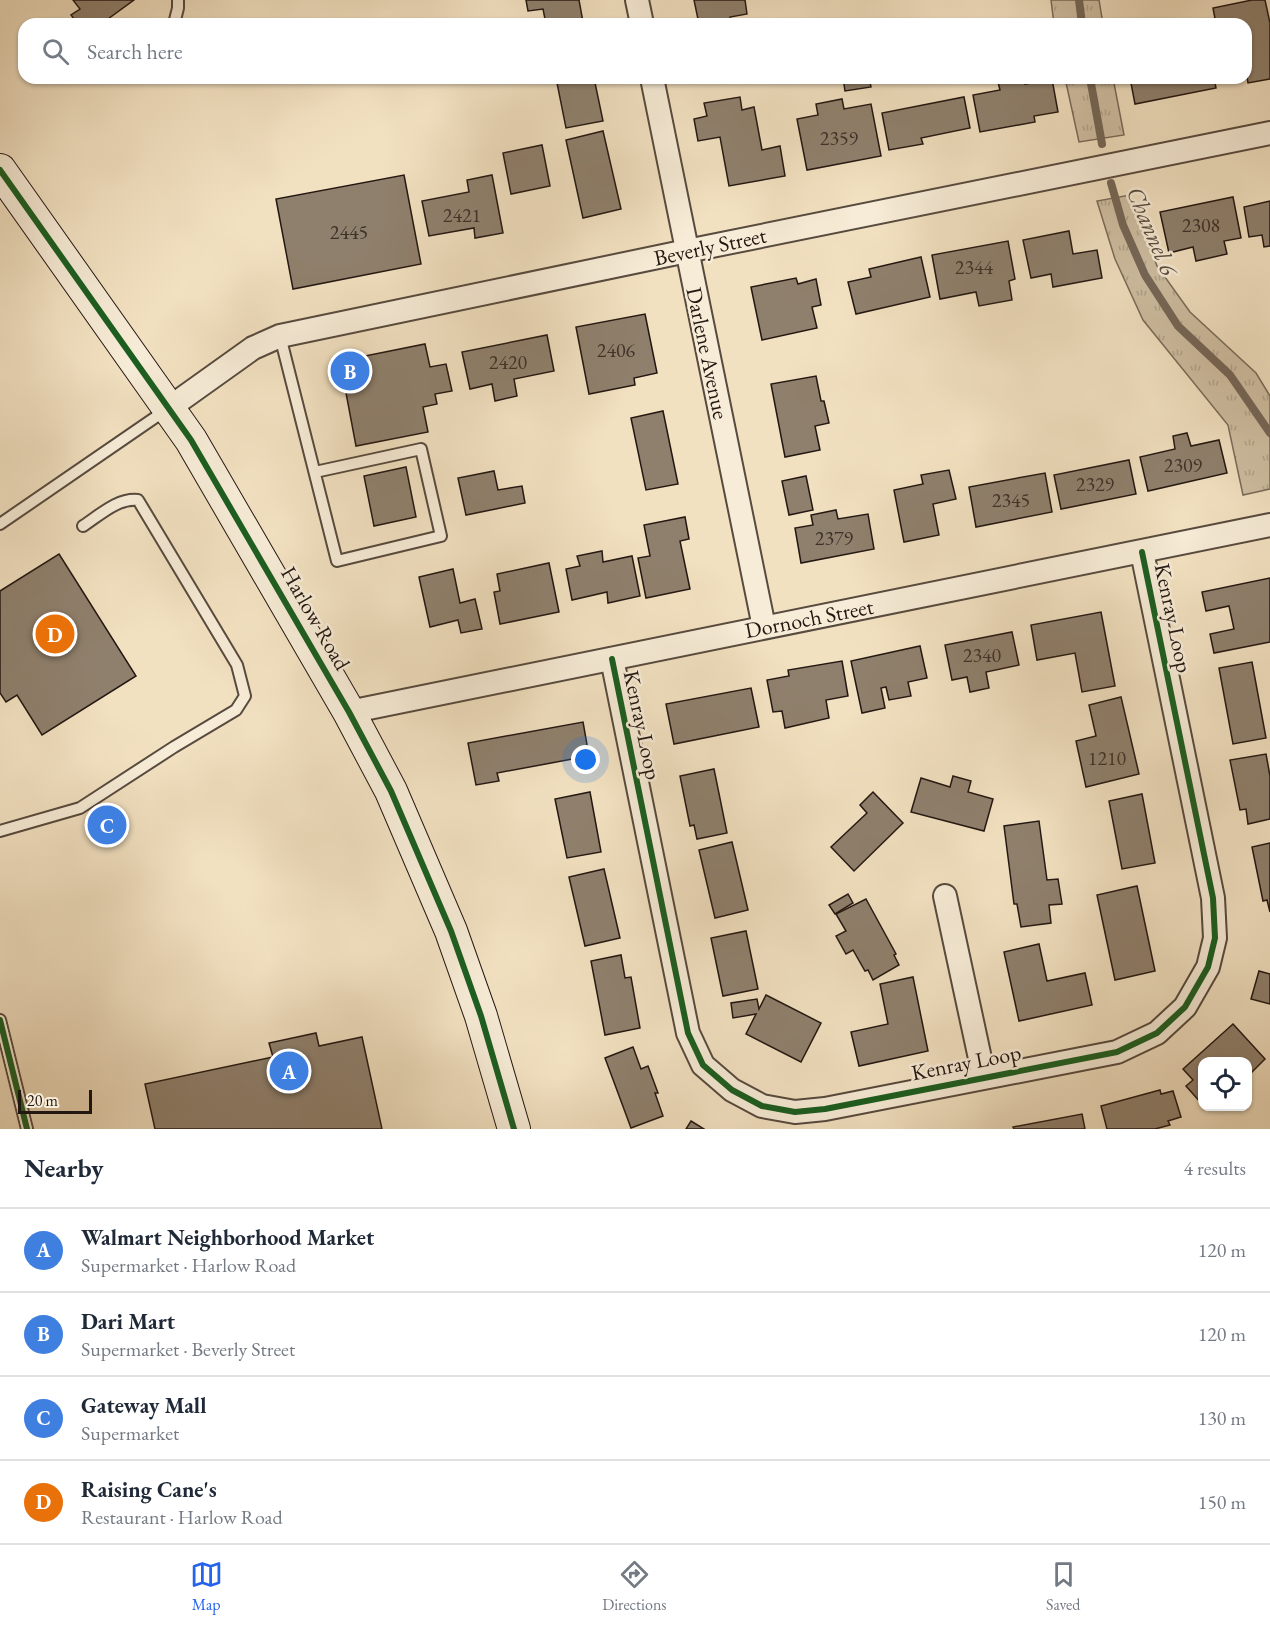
<!DOCTYPE html>
<meta charset="utf-8">
<style>
body{margin:0;font-family:"EB Garamond",serif;background:#f6f6f7;color:#1f2937}
.controls{position:absolute;right:18px;bottom:18px;display:grid;overflow:hidden;border-radius:12px;box-shadow:0 2px 4px #0004}
.controls button{width:54px;height:54px;display:grid;place-items:center;padding:0;border:0;border-bottom:2px solid #e0e1e3;background:#fff;color:#1f2937;font:30px sans-serif}
.scale{position:absolute;left:18px;bottom:15px;width:74px;box-sizing:border-box;padding-left:6px;border:3px solid #231712;border-top:0;font-size:16px;line-height:21px;white-space:nowrap;color:#231712;-webkit-text-stroke:4px #f7ecd7;paint-order:stroke}
.you{position:absolute;left:586px;top:760px;width:21px;height:21px;margin:-15px;border:4px solid #fff;border-radius:50%;background:#1a73e8;box-shadow:0 0 0 9px #1a73e833}
.badge{display:grid;place-items:center;width:39px;height:39px;border-radius:50%;background:#2563eb;color:#fff;font-size:20px;font-weight:700}
.pin{position:absolute;translate:-50% -50%;border:3px solid #fff;box-shadow:0 2px 6px #0006}
.list{margin:0;padding:0;list-style:none}
h2{display:flex;justify-content:space-between;align-items:center;height:78px;margin:0;padding:0 24px;font-size:26px}
h2 small{font-size:20px;font-weight:400;color:#747a83}
.list li{display:grid;grid-template-columns:39px 1fr auto;gap:18px;align-items:center;box-sizing:border-box;height:84px;padding:0 24px;border-top:2px solid #e0e1e3}
.list b{display:block;font-size:22px;white-space:nowrap}
.list p{margin:0;font-size:20px;white-space:nowrap;color:#747a83}
.list em{font-size:20px;font-style:normal;color:#747a83}
.icon{flex:none;width:33px;height:33px;fill:none;stroke:currentColor;stroke-width:2;stroke-linecap:round;stroke-linejoin:round}
.map{position:relative;flex:none;width:1270px;height:1129px;overflow:hidden}
.search{position:absolute;background:#fff;box-shadow:0 2px 4px #0004;left:18px;right:18px;top:18px;height:66px;display:flex;align-items:center;gap:15px;box-sizing:border-box;padding:0 21px;border-radius:18px;color:#747a83;font-size:22px}
.sheet{height:414px;background:#fff}
nav{display:flex;justify-content:space-around;align-items:center;box-sizing:border-box;height:84px;border-top:2px solid #e0e1e3;background:#fff;font-size:16px;color:#747a83}
nav a{display:grid;justify-items:center;gap:3px}
nav .on{color:#2563eb}
.map>svg:first-child{display:block}
.grass{fill:url(#grass-tufts);stroke:#796b5a;stroke-width:1.5}
.lines{fill:none;stroke-linecap:round;stroke-linejoin:round}
.stream{stroke:#756758;stroke-width:8}
.building{fill:#8f806d;stroke:#231712;stroke-width:1.5}
.lane-casing{stroke:#574a3e;stroke-width:14}
.street-casing{stroke:#574a3e;stroke-width:26}
.secondary-casing{stroke:#231712;stroke-width:34}
.lane{stroke:#f7ecd7;stroke-width:10}
.street{stroke:#f7ecd7;stroke-width:22}
.secondary{stroke:#f7ecd7;stroke-width:32}
.cycleway-casing{stroke:#f7ecd7;stroke-width:10}
.cycleway{stroke:#1b5e20;stroke-width:6}
.labels{text-anchor:middle;stroke-width:5;stroke-linejoin:round;paint-order:stroke}
.number-label{font-size:20px;fill:#3e3129}
.street-label{font-size:22px;fill:#231712;stroke:#f7ecd7}
.water-label{font-size:24px;font-style:italic;fill:#5a4c40;stroke:#f7ecd7}
</style>
<div class="map">
<svg width="1270" height="1129" viewBox="0 0 1270 1129">
<defs>
<pattern id="grass-tufts" width="24" height="20" patternUnits="userSpaceOnUse" patternTransform="scale(1.5)"><rect width="24" height="20" fill="#cfbfa3"/><path d="M3 7l-1-3M5 7V3M7 7l1-3M15 17l-1-3M17 17v-4M19 17l1-3" fill="none" stroke="#b1a38b"/></pattern>
</defs>
<rect width="100%" height="100%" fill="#f2e1c1"/>
<filter id="stains"><feTurbulence type="fractalNoise" baseFrequency=".00333" numOctaves="4"/><feColorMatrix values="0 0 0 0 .2 0 0 0 0 .09 0 0 0 0 .02 0 0 0 .5 -.17"/></filter>
<radialGradient id="worn" r=".72"><stop offset=".6" stop-color="#630" stop-opacity="0"/><stop offset="1" stop-color="#630" stop-opacity=".3"/></radialGradient>
<!-- grass -->
<g class="grass">
<polygon points="1051,0 1099,0 1103,24 1054,24"/>
<polygon points="1065,78 1113,78 1124,135 1079,142"/>
<polygon points="1130,195 1157,266 1190,312 1256,373 1270,396 1270,489 1243,495 1228,425 1143,320 1115,259 1097,201"/>
</g>
<g class="lines">
<!-- stream -->
<g class="stream">
<polyline points="1079,0 1082,24"/>
<polyline points="1090,78 1102,144"/>
<polyline points="1111,183 1123,225 1145,275 1178,326 1230,375 1270,433"/>
</g>
</g>
<!-- building -->
<g class="building">
<polygon points="73,0 134,0 101,24 78,24 71,15 80,9"/>
<polygon points="526,0 579,0 583,22 546,24 543,9 528,11"/>
<polygon points="694,0 745,0 747,14 730,17 731,24 699,24"/>
<polygon points="1252,0 1265,0 1270,23 1270,79 1248,83 1246,71 1246,24 1216,24 1213,8"/>
<polygon points="556,78 594,78 603,121 566,128"/>
<polygon points="843,78 869,78 871,87 845,91"/>
<polygon points="997,78 1024,78 1025,84 1052,79 1058,112 1034,116 1035,122 980,132 973,95 1000,90"/>
<polygon points="1130,78 1214,78 1216,88 1135,104"/>
<polygon points="740,97 742,110 754,107 762,150 780,146 785,176 729,186 720,137 698,141 694,119 707,116 704,103"/>
<polygon points="964,97 970,128 921,138 923,144 889,150 882,113"/>
<polygon points="842,99 844,109 871,104 881,156 807,170 797,119 818,115 816,104"/>
<polygon points="603,131 621,209 583,218 566,140"/>
<polygon points="542,145 550,186 511,194 503,153"/>
<polygon points="404,175 421,264 293,289 276,199"/>
<polygon points="492,175 503,233 475,238 474,228 429,236 422,201 469,192 467,180"/>
<polygon points="1233,197 1241,238 1224,241 1227,254 1196,261 1193,247 1169,253 1160,212"/>
<polygon points="1270,201 1270,246 1264,247 1262,235 1249,237 1244,207"/>
<polygon points="1069,231 1073,254 1097,250 1102,278 1053,287 1051,274 1031,278 1023,240"/>
<polygon points="1008,241 1015,279 1009,281 1012,300 979,306 976,292 940,299 932,255"/>
<polygon points="921,257 930,297 856,314 848,282 871,277 869,269"/>
<polygon points="796,278 798,284 816,279 821,305 812,307 817,328 762,340 751,287"/>
<polygon points="645,314 657,373 634,378 635,385 589,394 576,327"/>
<polygon points="547,335 554,371 514,379 517,396 495,401 492,384 470,389 462,352"/>
<polygon points="425,344 430,367 446,364 452,391 435,394 437,404 423,407 428,432 356,446 340,361"/>
<polygon points="816,376 821,401 824,401 829,423 815,426 820,450 785,457 771,384"/>
<polygon points="663,411 678,484 646,490 631,418"/>
<polygon points="1187,433 1191,446 1219,440 1227,473 1148,491 1140,457 1175,449 1173,436"/>
<polygon points="1129,460 1136,494 1061,509 1054,475"/>
<polygon points="406,467 416,517 374,526 364,476"/>
<polygon points="949,470 956,499 933,504 939,535 904,542 894,490 923,484 921,475"/>
<polygon points="494,471 498,490 522,486 525,503 466,515 458,478"/>
<polygon points="1045,473 1052,512 976,527 969,487"/>
<polygon points="806,476 813,510 789,515 782,481"/>
<polygon points="836,510 838,519 868,514 874,549 801,563 795,528 813,525 811,515"/>
<polygon points="685,517 689,539 680,541 690,589 646,598 638,558 650,556 644,525"/>
<polygon points="602,551 603,562 632,556 640,596 608,603 607,592 572,600 566,569 580,566 577,556"/>
<polygon points="59,554 136,676 42,735 17,695 6,702 0,693 0,591"/>
<polygon points="549,563 559,612 500,624 494,592 500,591 497,574"/>
<polygon points="453,569 460,603 475,599 482,629 461,633 458,620 430,627 419,577"/>
<polygon points="1270,578 1270,642 1214,653 1210,634 1234,629 1229,606 1206,611 1202,592"/>
<polygon points="1101,612 1115,686 1082,692 1075,653 1037,660 1031,625"/>
<polygon points="1012,632 1019,665 986,672 989,688 970,692 967,677 952,680 945,645"/>
<polygon points="920,646 927,678 908,682 911,696 889,700 886,687 881,688 885,708 862,713 851,661"/>
<polygon points="842,661 848,696 826,700 829,718 785,728 782,711 773,712 767,680 789,676 788,670"/>
<polygon points="1252,662 1266,738 1233,744 1219,668"/>
<polygon points="751,688 759,727 674,744 666,704"/>
<polygon points="1121,697 1139,774 1086,787 1076,741 1096,736 1089,705"/>
<polygon points="583,722 589,756 497,773 499,781 476,785 468,743"/>
<polygon points="1266,754 1270,776 1270,819 1248,824 1246,809 1240,810 1230,760"/>
<polygon points="714,769 727,833 697,839 694,825 690,826 680,776"/>
<polygon points="953,776 971,781 968,792 993,799 984,831 911,812 921,778 950,787"/>
<polygon points="590,792 601,852 567,858 555,799"/>
<polygon points="873,792 903,823 854,871 831,847 867,813 860,805"/>
<polygon points="1142,794 1155,863 1122,869 1109,801"/>
<polygon points="1039,821 1047,880 1058,879 1062,904 1049,905 1051,923 1021,927 1017,904 1014,904 1004,826"/>
<polygon points="732,842 748,910 715,918 699,850"/>
<polygon points="1270,843 1270,912 1267,900 1263,901 1252,847"/>
<polygon points="604,869 620,938 585,946 569,877"/>
<polygon points="1137,886 1155,971 1115,980 1097,895"/>
<polygon points="848,894 853,903 835,914 829,905"/>
<polygon points="866,899 896,954 894,955 899,965 873,980 868,970 865,971 853,950 846,954 836,936 846,931 836,914"/>
<polygon points="746,931 758,989 723,996 711,938"/>
<polygon points="1039,944 1047,981 1085,973 1092,1005 1019,1021 1004,952"/>
<polygon points="621,955 625,978 631,977 640,1028 605,1035 591,961"/>
<polygon points="1259,971 1270,974 1270,1004 1251,999"/>
<polygon points="913,977 928,1051 859,1066 851,1032 888,1024 880,984"/>
<polygon points="766,995 821,1023 801,1062 746,1034 756,1014 733,1018 731,1003 757,999 759,1009"/>
<polygon points="1233,1024 1265,1059 1248,1076 1248,1062 1202,1062 1202,1104 1186,1086 1193,1080 1183,1069"/>
<polygon points="316,1033 319,1046 362,1037 382,1129 155,1129 145,1084 273,1057 269,1043"/>
<polygon points="633,1047 641,1069 648,1066 658,1093 655,1093 663,1116 631,1128 605,1058"/>
<polygon points="1160,1090 1161,1094 1173,1091 1181,1117 1168,1121 1170,1125 1155,1129 1107,1129 1101,1106"/>
<polygon points="1082,1114 1085,1129 1014,1129 1013,1127"/>
<polygon points="691,1121 704,1129 686,1129"/>
</g>
<g class="lines">
<!-- lane casing -->
<g class="lane-casing">
<g id="lane">
<polyline points="174,24 178,8 178,0"/>
<polyline points="280,336 337,561 441,536 421,449 315,472"/>
<polyline points="0,524 166,410"/>
<path d="M 0,831 L 80,808 L 174,747 L 236,710 L 245,696 L 237,665 L 138,500 C 117,498 100,515 83,526"/>
<polyline points="0,1020 27,1129"/>
</g>
</g>
<!-- street casing -->
<g class="street-casing">
<g id="street">
<polyline points="637,0 642,24"/>
<polyline points="652,78 764,627"/>
<polyline points="169,408 253,348 280,336 687,251 1270,133"/>
<polyline points="612,659 688,1033 703,1065 732,1090 762,1106 795,1112 825,1109 1117,1052 1157,1033 1185,1007 1208,967 1215,938 1213,898 1142,552"/>
<polyline points="349,712 1270,525"/>
<polyline points="945,896 984,1077"/>
</g>
</g>
<!-- secondary casing -->
<g class="secondary-casing">
<polyline id="secondary" points="0,170 191,440 349,712 391,791 451,931 481,1016 514,1129"/>
</g>
<!-- lane -->
<use href="#lane" class="lane"/>
<!-- street -->
<use href="#street" class="street"/>
<!-- secondary -->
<use href="#secondary" class="secondary"/>
<!-- cycleway casing -->
<g class="cycleway-casing">
<g id="cycleway">
<polyline points="0,170 191,440 349,712 391,791 451,931 481,1016 514,1129"/>
<polyline points="612,659 688,1033 703,1065 732,1090 762,1106 795,1112 825,1109 1117,1052 1157,1033 1185,1007 1208,967 1215,938 1213,898 1142,552"/>
<polyline points="0,1020 27,1129"/>
</g>
</g>
<!-- cycleway -->
<use href="#cycleway" class="cycleway"/>
</g>
<g class="labels">
<!-- number labels -->
<g class="number-label">
<text x="839" y="145">2359</text>
<text x="462" y="222">2421</text>
<text x="1201" y="232">2308</text>
<text x="349" y="239">2445</text>
<text x="974" y="274">2344</text>
<text x="616" y="357">2406</text>
<text x="508" y="369">2420</text>
<text x="1183" y="472">2309</text>
<text x="1095" y="491">2329</text>
<text x="1011" y="507">2345</text>
<text x="834" y="545">2379</text>
<text x="982" y="662">2340</text>
<text x="1107" y="765">1210</text>
</g>
<!-- street labels -->
<g class="street-label">
<text transform="translate(710 246) rotate(-12)" y="8">Beverly Street</text>
<text transform="translate(708 353) rotate(78)" y="8">Darlene Avenue</text>
<text transform="translate(316 618) rotate(60)" y="8">Harlow Road</text>
<text transform="translate(809 618) rotate(-11)" y="8">Dornoch Street</text>
<text transform="translate(1174 618) rotate(78)" y="8">Kenray Loop</text>
<text transform="translate(643 725) rotate(78)" y="8">Kenray Loop</text>
<text transform="translate(966 1062) rotate(-11)" y="8">Kenray Loop</text>
</g>
<!-- water labels -->
<g class="water-label">
<text transform="translate(1152 231) rotate(67)" y="8">Channel 6</text>
</g>
</g>
<rect width="100%" height="100%" filter="url(#stains)"/>
<rect width="100%" height="100%" fill="url(#worn)"/>
</svg>
<div class="controls">
<button><svg class="icon" aria-label="locate" viewBox="0 0 24 24"><circle cx="12" cy="12" r="6"/><path d="M12 2v4M12 18v4M2 12h4M18 12h4"/></svg></button>
</div>
<div class="scale">20 m</div>
<div class="you"></div>
<div class="pin badge" style="left:289px;top:1071px;background:#3f7fe0">A</div>
<div class="pin badge" style="left:350px;top:371px;background:#3f7fe0">B</div>
<div class="pin badge" style="left:107px;top:825px;background:#3f7fe0">C</div>
<div class="pin badge" style="left:55px;top:634px;background:#e8710a">D</div>
<div class="search"><svg class="icon" aria-label="search" viewBox="0 0 24 24"><circle cx="10" cy="10" r="6"/><path d="M15 15l6 6"/></svg>Search here</div>
</div>
<section class="sheet">
<h2>Nearby<small>4 results</small></h2>
<ul class="list">
<li><span class="badge" style="background:#3f7fe0">A</span><div><b>Walmart Neighborhood Market</b><p>Supermarket · Harlow Road</p></div><em>120 m</em></li>
<li><span class="badge" style="background:#3f7fe0">B</span><div><b>Dari Mart</b><p>Supermarket · Beverly Street</p></div><em>120 m</em></li>
<li><span class="badge" style="background:#3f7fe0">C</span><div><b>Gateway Mall</b><p>Supermarket</p></div><em>130 m</em></li>
<li><span class="badge" style="background:#e8710a">D</span><div><b>Raising Cane's</b><p>Restaurant · Harlow Road</p></div><em>150 m</em></li>
</ul>
</section>
<nav>
<a class="on"><svg class="icon" aria-label="map" viewBox="0 0 24 24"><path d="M3 6l6-2 6 2 6-2v14l-6 2-6-2-6 2zM9 4v14M15 6v14"/></svg>Map</a>
<a><svg class="icon" aria-label="directions" viewBox="0 0 24 24"><path d="M12 3l9 9-9 9-9-9zM9 14v-3h6M13 9l2 2-2 2"/></svg>Directions</a>
<a><svg class="icon" aria-label="saved" viewBox="0 0 24 24"><path d="M7 4h10v16l-5-4-5 4z"/></svg>Saved</a>
</nav>
